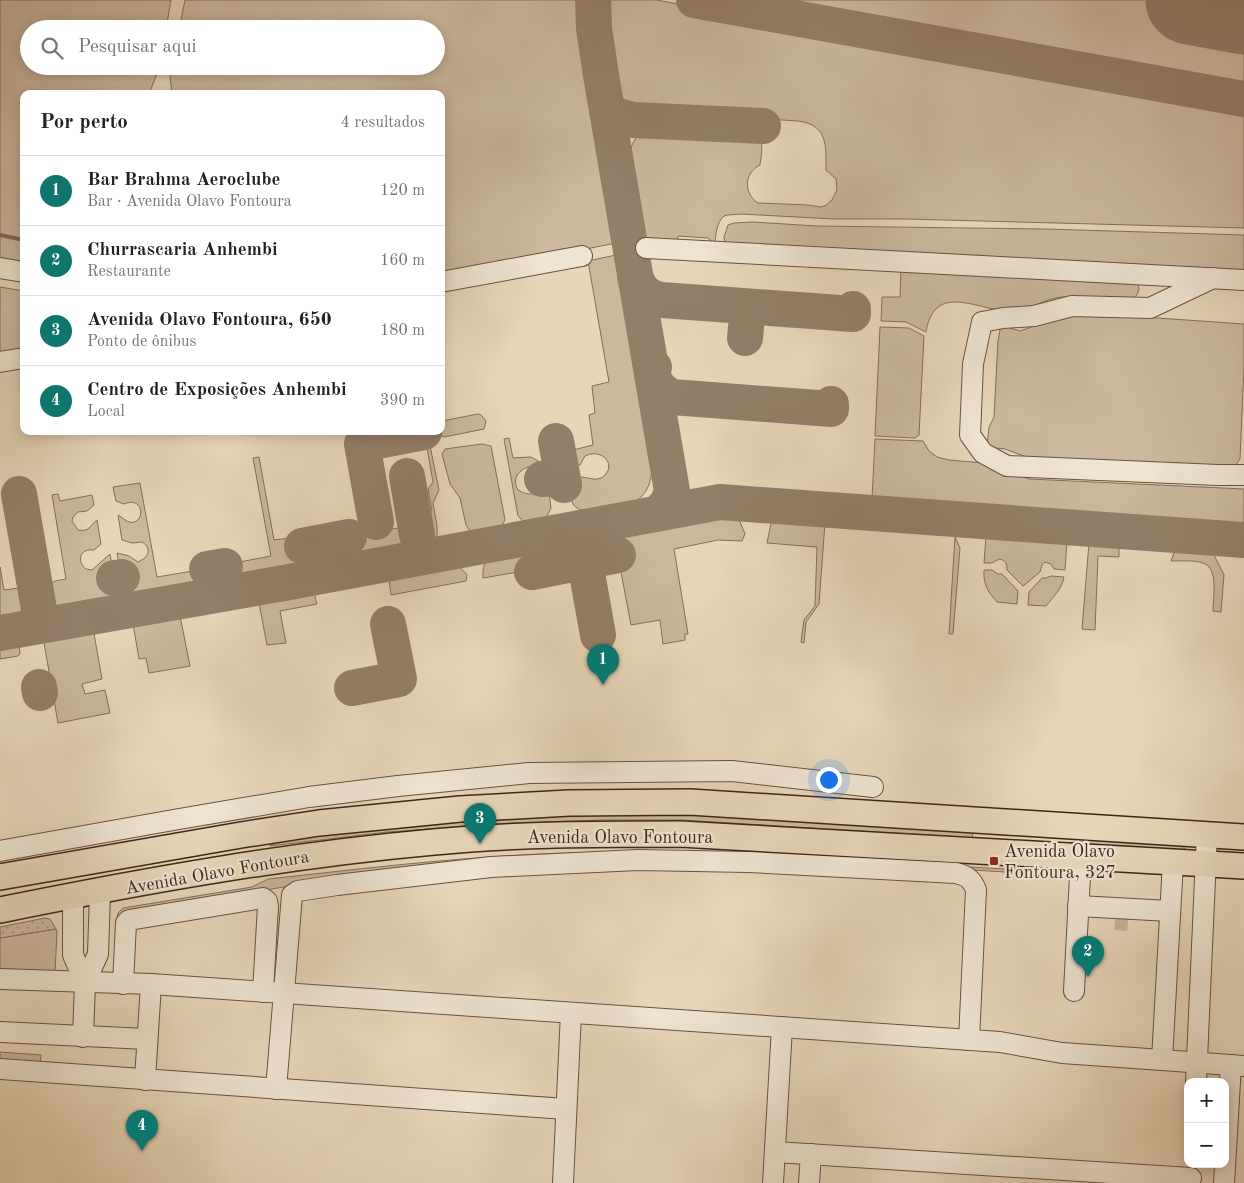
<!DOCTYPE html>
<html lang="pt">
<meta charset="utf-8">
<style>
body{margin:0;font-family:"Old Standard TT",serif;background:#f2f2f2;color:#202124}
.controls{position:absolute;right:15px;bottom:15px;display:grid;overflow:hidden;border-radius:10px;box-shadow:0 2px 12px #0003}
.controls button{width:45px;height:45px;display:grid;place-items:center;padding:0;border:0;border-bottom:1px solid #e0e0e0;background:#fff;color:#202124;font:25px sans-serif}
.you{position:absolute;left:828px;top:779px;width:18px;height:18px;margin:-12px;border:4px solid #fff;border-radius:50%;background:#1a73e8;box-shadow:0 0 0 8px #1a73e833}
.badge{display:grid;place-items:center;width:32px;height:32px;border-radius:50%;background:#0f766e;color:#fff;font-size:16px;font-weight:700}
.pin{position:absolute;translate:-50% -41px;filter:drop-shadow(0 1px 2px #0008)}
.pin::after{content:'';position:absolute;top:26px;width:18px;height:15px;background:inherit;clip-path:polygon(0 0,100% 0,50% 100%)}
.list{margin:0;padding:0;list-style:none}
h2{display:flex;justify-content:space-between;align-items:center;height:65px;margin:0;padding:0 20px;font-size:21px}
h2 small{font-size:16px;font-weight:400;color:#757577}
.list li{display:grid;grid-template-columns:32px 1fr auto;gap:15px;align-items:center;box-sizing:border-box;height:70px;padding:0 20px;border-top:1px solid #e0e0e0}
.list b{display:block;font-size:19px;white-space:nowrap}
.list p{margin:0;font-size:16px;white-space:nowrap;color:#757577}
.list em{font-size:16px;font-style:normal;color:#757577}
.icon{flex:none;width:28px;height:28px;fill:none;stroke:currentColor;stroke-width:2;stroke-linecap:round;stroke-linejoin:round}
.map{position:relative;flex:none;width:1244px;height:1183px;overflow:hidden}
.search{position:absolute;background:#fff;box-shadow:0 2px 12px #0003;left:20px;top:20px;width:425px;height:55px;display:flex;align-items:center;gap:12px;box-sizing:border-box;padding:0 18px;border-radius:28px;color:#757577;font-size:19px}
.panel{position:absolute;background:#fff;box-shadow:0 2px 12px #0003;left:20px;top:90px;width:425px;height:345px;border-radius:10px}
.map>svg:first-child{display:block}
.green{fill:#cbb89d;stroke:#866e5a}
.garden{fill:url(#garden-dots);stroke:#866e5a}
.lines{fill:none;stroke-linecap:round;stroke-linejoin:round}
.stream{stroke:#836b57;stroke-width:4}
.taxiway{stroke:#947e68;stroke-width:36}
.runway{stroke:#947e68;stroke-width:89}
.minor-tunnel{stroke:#c6b398;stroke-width:20;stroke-dasharray:20 10;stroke-linecap:butt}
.minor-casing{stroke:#6b513f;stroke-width:22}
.major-casing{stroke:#422517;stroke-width:28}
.minor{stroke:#efe4d1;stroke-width:20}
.major{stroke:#e7d6b8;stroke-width:25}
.poi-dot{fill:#8f2418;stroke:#efe4d1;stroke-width:2}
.labels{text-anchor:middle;stroke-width:4.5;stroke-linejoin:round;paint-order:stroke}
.street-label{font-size:18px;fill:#422517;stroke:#efe4d1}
.poi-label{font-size:18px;fill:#422517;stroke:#efe4d1;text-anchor:start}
</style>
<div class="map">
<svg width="1244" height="1183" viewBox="0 0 1244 1183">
<defs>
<pattern id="garden-dots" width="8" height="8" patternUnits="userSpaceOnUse" patternTransform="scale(1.25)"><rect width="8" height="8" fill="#cbb89d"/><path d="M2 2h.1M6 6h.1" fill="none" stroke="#a6957f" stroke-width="1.8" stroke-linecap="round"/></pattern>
</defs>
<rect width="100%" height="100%" fill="#e7d6b8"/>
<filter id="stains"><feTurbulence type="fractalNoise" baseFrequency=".004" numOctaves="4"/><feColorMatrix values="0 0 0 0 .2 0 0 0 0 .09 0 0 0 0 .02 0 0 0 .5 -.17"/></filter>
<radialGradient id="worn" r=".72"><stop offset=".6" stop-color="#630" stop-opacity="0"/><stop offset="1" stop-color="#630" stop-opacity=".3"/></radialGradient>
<!-- green -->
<g class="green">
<polygon points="0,0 171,0 166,29 29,29 29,66 160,66 149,94 24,94 24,269 0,264"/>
<polygon points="185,0 581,0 584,52 616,243 441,278 441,94 172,94 170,77 172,66 436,66 436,29 179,29"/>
<path d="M 610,0 L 656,0 L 1244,106 L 1244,228 L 906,219 L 834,219 L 741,214 C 736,215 728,214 724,216 C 717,221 715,237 715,244 L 708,238 L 678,236 L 677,243 L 642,242 L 629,156 C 631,145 635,136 645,129 L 710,131 L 757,135 C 765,143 761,155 760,165 C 744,173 743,193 758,203 L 808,205 L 820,207 L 825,206 L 832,200 L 837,190 L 836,179 L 826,170 C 826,145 828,125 798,121 L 637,111 L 623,107 L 619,104 L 606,19 L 606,8 Z"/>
<polygon points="732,0 1183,0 1244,11 1244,94"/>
<polygon points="753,222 816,226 1045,229 1244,235 1244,274 725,243 724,237 728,225 734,223"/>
<path d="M 616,255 L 652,464 C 652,480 648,495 633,503 C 620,505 582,519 573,504 C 570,498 569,488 568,481 C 580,470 595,486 605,475 C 616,463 601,448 585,456 L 580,465 L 567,468 L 565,467 L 568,456 L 573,450 L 593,445 L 589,415 L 595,413 L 592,386 L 609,382 L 588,261 Z"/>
<path d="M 901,268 L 1137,282 C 1141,289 1138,293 1134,299 C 1110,303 1086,296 1062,297 C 1045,298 1031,310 1015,311 C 982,314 935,278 926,332 L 906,322 L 881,321 L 882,297 L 900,297 Z"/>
<polygon points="0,287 24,291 24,353 0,357"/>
<polygon points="1085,313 1244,324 1244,367 1240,459 1235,466 1029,458 1005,449 987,447 989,427 994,417 998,341 1001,325 1020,331 1055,319"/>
<polygon points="880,327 909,328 924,336 919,435 915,438 875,436"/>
<polygon points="478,414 481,415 486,421 484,429 444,437 440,435 439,431 441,431 442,421"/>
<path d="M 424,431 L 427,431 L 439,490 L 433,503 L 437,526 L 437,539 L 435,541 C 427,534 423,525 427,514 L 432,510 L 428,489 L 433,482 Z"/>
<path d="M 509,438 L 513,458 L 531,457 L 545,465 L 546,472 L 539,473 L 528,467 C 517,471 512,480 518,490 C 528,496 537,496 542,484 L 548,485 L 551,508 L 545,520 L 526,524 L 518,516 L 504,439 Z"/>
<polygon points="875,439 923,441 929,451 937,457 949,460 985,463 1029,479 1244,489 1244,526 872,499"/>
<polygon points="482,444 491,446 505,520 500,529 472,534 466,525 460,498 450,484 442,454 445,449"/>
<polygon points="259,457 274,540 290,538 298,540 302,547 303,558 296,568 234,579 228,572 229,564 271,556 253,458"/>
<path d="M 140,483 L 157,577 L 199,570 L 205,574 C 207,579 206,581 203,585 L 135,598 L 128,598 L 125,596 L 117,553 L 129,556 L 138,562 L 145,558 C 150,552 149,546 142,542 L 132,543 L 122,540 L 118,515 C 122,517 125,521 129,522 C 145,526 146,495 124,504 L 116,501 L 113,487 Z"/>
<path d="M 58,494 L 60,501 L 92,495 L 94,505 L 87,511 L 78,512 L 73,517 L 72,521 L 78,530 C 90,532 89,526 97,520 L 101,544 L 94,550 C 80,548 76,561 86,569 L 92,570 L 110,554 L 117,598 L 114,602 L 62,612 L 58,612 C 52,607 45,592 51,584 C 54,580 62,580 66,579 L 52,495 Z"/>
<polygon points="720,516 738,517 745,534 742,541 718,540 674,549 688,634 685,634 685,640 663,644 660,620 631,625 614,535"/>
<polygon points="772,519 825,523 819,604 806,622 804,643 801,642 804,620 815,606 817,547 767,543"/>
<path d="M 383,521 L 385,530 L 405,527 L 406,538 L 401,547 L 360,555 C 350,549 348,539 352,529 L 358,525 Z"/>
<path d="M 986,535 L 1067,540 L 1065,570 L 1054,569 L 1051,564 L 1045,562 L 1042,565 L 1040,572 L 1023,586 L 1007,570 C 1007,564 1006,560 999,559 L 992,563 L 984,563 Z"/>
<polygon points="955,537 960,548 953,634 949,634"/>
<polygon points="1089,543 1119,545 1119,557 1098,556 1095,630 1082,629"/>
<path d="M 1181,549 L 1213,553 L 1224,575 L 1221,612 L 1213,611 C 1213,598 1219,568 1203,563 C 1194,560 1181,561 1171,561 L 1174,553 Z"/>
<polygon points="526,552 530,570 483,578 483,571 485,561"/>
<polygon points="459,566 467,575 466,581 391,595 389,579"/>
<polygon points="0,567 4,590 19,588 24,593 27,609 23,618 0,622"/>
<path d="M 984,570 L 992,570 L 998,574 L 1002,574 L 1018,591 L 1017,604 L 997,602 C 988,592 983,584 984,570 Z"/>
<path d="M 1051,576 L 1064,577 C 1062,589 1053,597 1046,606 L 1028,605 L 1029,592 L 1042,578 L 1046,578 Z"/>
<polygon points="314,593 317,604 280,611 286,643 267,645 259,603"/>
<polygon points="171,614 175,614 180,616 190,666 149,673 146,658 139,659 133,624 135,621"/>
<polygon points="93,628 102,679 82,684 85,694 105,690 110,713 58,723 43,637"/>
<polygon points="13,641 19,645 20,654 18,656 0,659 0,643"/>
<polygon points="684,814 973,833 972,838 683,820 604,820 496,824 496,819 561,815"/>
<polygon points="486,820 487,825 387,832 270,846 270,845 316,834"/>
<polygon points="1096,839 1183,846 1185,849 1184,851 1054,843 1081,842"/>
<path d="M 683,851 L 1022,870 L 1022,873 L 684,853 L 359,874 L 237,895 L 117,918 L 118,913 L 123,908 L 252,887 L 268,879 C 342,871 416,862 490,857 C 555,852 619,852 683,851 Z"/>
<polygon points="56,929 57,932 55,972 0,971 0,938"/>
<polygon points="0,1052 41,1055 40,1064 0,1061"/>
</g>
<!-- garden -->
<polygon class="garden" points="45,918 50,919 56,929 0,938 0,927"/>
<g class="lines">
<!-- stream -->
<polyline class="stream" points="0,235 24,240"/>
<!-- taxiway -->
<g class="taxiway">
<polyline points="593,0 594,28 601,75 672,491 668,502 659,513"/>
<polyline points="694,0 1244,99"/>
<polyline points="607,111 621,117 633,120 763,126"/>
<path d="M 635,277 C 640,290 648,298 662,300 L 853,314 L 853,309"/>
<polyline points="745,338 746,327"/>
<path d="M 654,367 L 652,374 C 656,386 661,391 672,397 L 831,409 L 831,404"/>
<polyline points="407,476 417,535"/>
<polyline points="542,479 555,478 564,485 556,441"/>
<polyline points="19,494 40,615"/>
<polyline points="376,522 362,444 424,432"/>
<polyline points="302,546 349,537"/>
<polyline points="585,562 598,635"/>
<polyline points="207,569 225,566"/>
<polyline points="532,572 618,555"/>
<polyline points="114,578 122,577"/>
<polyline points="0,633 284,583 720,502 1244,540"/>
<polyline points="39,687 40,693"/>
<polyline points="352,688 399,679 388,624"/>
</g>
<!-- runway -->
<polyline class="runway" points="1190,0 1244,10"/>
<!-- minor-tunnel -->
<polyline class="minor-tunnel" points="1115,920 1128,921"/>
<!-- minor casing -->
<g class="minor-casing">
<g id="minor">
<polyline points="646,248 1244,280"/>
<polyline points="0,268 24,272"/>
<polyline points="1213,278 1150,308 1072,306 1034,316 1003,318 982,322 973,364 970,435 983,453 1007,466 1218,475 1244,475"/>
<polyline points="441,282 582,256"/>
<polyline points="0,362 24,358"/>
<polyline points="0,851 179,819 309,797 398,786 529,773 732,771 873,787"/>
<polyline points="73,896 73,955 85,983"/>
<polyline points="1078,906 1170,911"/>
<polyline points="0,979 151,984 1000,1042 1062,1053 1162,1060 1173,862"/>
<polyline points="123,984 126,923 129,920 263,898 267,901 268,906 263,992"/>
<polyline points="1074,991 1081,857"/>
<polyline points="0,1032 147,1039"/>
<polyline points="83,1037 85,983 98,954 100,892"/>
<polyline points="1162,1060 1244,1066"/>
<polyline points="0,1069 566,1109"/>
<polyline points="145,1080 151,984"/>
<polyline points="1196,1082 1207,834"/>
<path d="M 276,1089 L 292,895 L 298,891 L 337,885 L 491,867 L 638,860 L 749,862 L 956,873 C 967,876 972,879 976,890 L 969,1040"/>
<polyline points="775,1152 1191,1178"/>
<polyline points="563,1183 571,1013"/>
<polyline points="773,1183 782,1027"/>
<polyline points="809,1183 811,1154"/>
<polyline points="1224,1183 1231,1065"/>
</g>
</g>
<!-- major casing -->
<g class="major-casing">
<g id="major">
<polyline points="0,877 241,835 319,823 460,809 569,803 690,802 1244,837"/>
<path d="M 0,910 C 143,881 288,855 434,842 C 516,834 598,834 680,834 L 1244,866"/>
</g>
</g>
<!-- minor -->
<use href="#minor" class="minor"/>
<!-- major -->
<use href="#major" class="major"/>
</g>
<!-- markers -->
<rect class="poi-dot" x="989" y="856" width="10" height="10" rx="2.5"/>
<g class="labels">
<!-- street labels -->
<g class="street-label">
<text x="620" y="843">Avenida Olavo Fontoura</text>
<text transform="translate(217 872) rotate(-10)" y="6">Avenida Olavo Fontoura</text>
</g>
<!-- poi labels -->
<g class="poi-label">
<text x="1004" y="857">Avenida Olavo<tspan x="1004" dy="21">Fontoura, 327</tspan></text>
</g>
</g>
<rect width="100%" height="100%" filter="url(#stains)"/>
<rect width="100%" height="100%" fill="url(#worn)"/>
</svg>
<div class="controls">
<button>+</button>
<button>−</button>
</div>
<div class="you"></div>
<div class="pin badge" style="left:603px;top:685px">1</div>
<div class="pin badge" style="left:1088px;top:977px">2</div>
<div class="pin badge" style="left:480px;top:844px">3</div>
<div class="pin badge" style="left:142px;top:1151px">4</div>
<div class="search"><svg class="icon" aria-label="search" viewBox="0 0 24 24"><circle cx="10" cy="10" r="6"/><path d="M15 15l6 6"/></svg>Pesquisar aqui</div>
<section class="panel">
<h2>Por perto<small>4 resultados</small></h2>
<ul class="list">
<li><span class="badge">1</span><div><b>Bar Brahma Aeroclube</b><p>Bar · Avenida Olavo Fontoura</p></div><em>120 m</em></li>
<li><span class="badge">2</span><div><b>Churrascaria Anhembi</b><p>Restaurante</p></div><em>160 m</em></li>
<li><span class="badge">3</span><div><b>Avenida Olavo Fontoura, 650</b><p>Ponto de ônibus</p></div><em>180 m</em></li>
<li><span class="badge">4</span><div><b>Centro de Exposições Anhembi</b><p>Local</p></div><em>390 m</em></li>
</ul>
</section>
</div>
